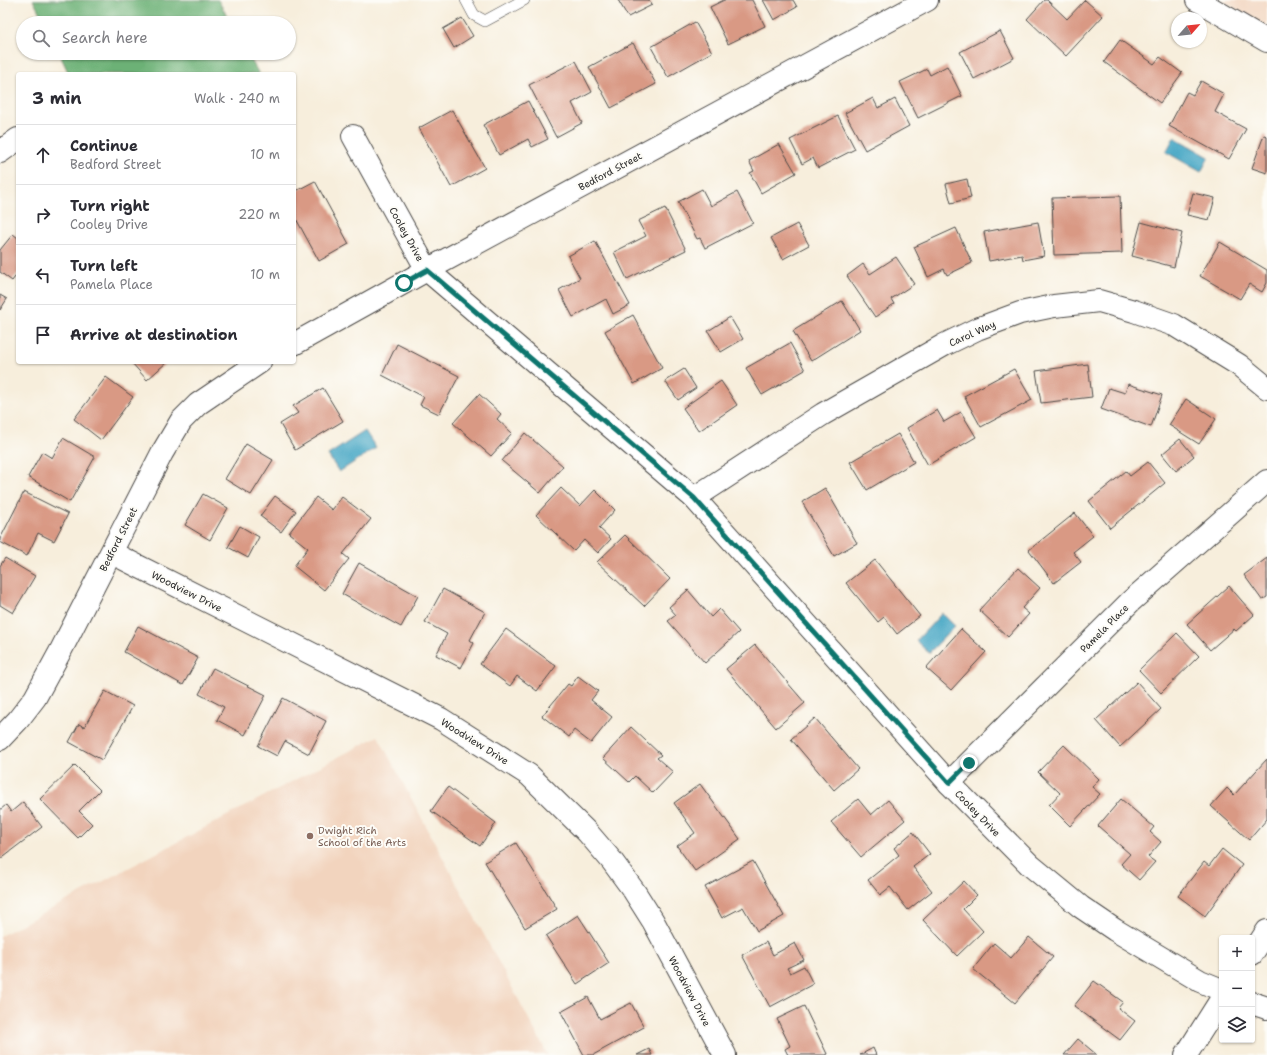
<!DOCTYPE html>
<meta charset="utf-8">
<style>
body{margin:0;font-family:"Shantell Sans",sans-serif;background:#f7f7f7;color:#2b2b33}
.controls{position:absolute;right:12px;bottom:12px;display:grid;overflow:hidden;border-radius:4px;box-shadow:0 1px 3px #0004}
.controls button{width:36px;height:36px;display:grid;place-items:center;padding:0;border:0;border-bottom:1px solid #e1e1e2;background:#fff;color:#2b2b33;font:20px sans-serif}
.compass{position:absolute;left:1171px;top:12px;width:36px;height:36px;border-radius:50%;background:#fff;box-shadow:0 1px 3px #0004;rotate:62deg}
.stop{position:absolute;width:12px;height:12px;margin:-9px;border:3px solid #0f766e;border-radius:50%;background:#fff}
.stop.end{background:#0f766e;border-color:#fff;box-shadow:0 1px 4px #0008}
.list{margin:0;padding:0;list-style:none}
h2{display:flex;justify-content:space-between;align-items:center;height:52px;margin:0;padding:0 16px;font-size:17px}
h2 small{font-size:13px;font-weight:400;color:#7c7c81}
.list li{display:grid;grid-template-columns:26px 1fr auto;gap:12px;align-items:center;box-sizing:border-box;height:60px;padding:0 16px;border-top:1px solid #e1e1e2}
.list b{display:block;font-size:15px;white-space:nowrap}
.list p{margin:0;font-size:13px;white-space:nowrap;color:#7c7c81}
.list em{font-size:13px;font-style:normal;color:#7c7c81}
.icon{flex:none;width:22px;height:22px;fill:none;stroke:currentColor;stroke-width:2;stroke-linecap:round;stroke-linejoin:round}
.map{position:relative;flex:none;width:1267px;height:1055px;overflow:hidden}
.search{position:absolute;background:#fff;box-shadow:0 1px 3px #0004;left:16px;top:16px;width:280px;height:44px;display:flex;align-items:center;gap:10px;box-sizing:border-box;padding:0 14px;border-radius:22px;color:#7c7c81;font-size:15px}
.panel{position:absolute;background:#fff;box-shadow:0 1px 3px #0004;left:16px;top:72px;width:280px;height:292px;border-radius:4px}
.map>svg:first-child{display:block}
.built{fill:#f2d4be}
.forest{fill:#6cb176;stroke:#4c6e50}
.water{fill:#44a6c4;stroke:#386878}
.building{fill:#d99984}
.lines{fill:none;stroke-linecap:round;stroke-linejoin:round}
.lane-casing{stroke:#4a4846;stroke-width:12}
.street-casing{stroke:#4a4846;stroke-width:24}
.lane{stroke:#fff;stroke-width:11}
.street{stroke:#fff;stroke-width:22}
.route{stroke:#0f766e;stroke-width:5}
.education-dot{fill:#8d6e63;stroke:#fdfcf7;stroke-width:1.5}
.labels{text-anchor:middle;stroke-width:4;stroke-linejoin:round;paint-order:stroke}
.street-label{font-size:10px;fill:#2b2b2b;stroke:#fdfcf7}
.education-label{font-size:10px;fill:#785e54;stroke:#fdfcf7;text-anchor:start}
</style>
<div class="map">
<svg width="1267" height="1055" viewBox="0 0 1267 1055">
<rect width="100%" height="100%" fill="#fdfcf7"/>
<filter id="ink" filterUnits="userSpaceOnUse"><feTurbulence type="fractalNoise" baseFrequency=".025" numOctaves="2"/><feDisplacementMap in="SourceGraphic" scale="8" xChannelSelector="R" yChannelSelector="G"/><feConvolveMatrix kernelMatrix="1 2 1 2 8 2 1 2 1" color-interpolation-filters="sRGB"/></filter>
<filter id="wash" filterUnits="userSpaceOnUse"><feTurbulence type="fractalNoise" baseFrequency=".012" numOctaves="4" result="noise"/><feDisplacementMap in="SourceGraphic" scale="16" xChannelSelector="R" yChannelSelector="G"/><feGaussianBlur stdDeviation="0.9" result="paint"/><feColorMatrix in="noise" values="0 0 0 0 0 0 0 0 0 0 0 0 0 0 0 0 0 1.4 0 .05"/><feComposite in="paint" operator="in"/></filter>
<g filter="url(#wash)">
<rect width="100%" height="100%" fill="#f7eedc"/>
<!-- built -->
<g class="built">
<polygon points="1222,0 1267,0 1267,29"/>
<polygon points="378,736 548,1055 0,1055 0,936"/>
</g>
<!-- forest -->
<g class="forest">
<polygon points="33,0 218,0 231,23 45,23"/>
<polygon points="59,53 247,53 259,74 69,74"/>
</g>
<!-- water -->
<g class="water">
<polygon points="1174,137 1209,157 1201,172 1166,152"/>
<polygon points="365,431 376,448 339,472 328,455"/>
<polygon points="942,613 955,626 929,653 916,641"/>
</g>
<g id="blocks">
<!-- building -->
<g class="building">
<polygon points="618,0 649,0 652,5 628,17"/>
<polygon points="724,0 752,0 765,26 728,44 710,7"/>
<polygon points="763,0 793,0 797,7 774,20"/>
<polygon points="1044,0 1047,0 1067,19 1085,0 1103,16 1066,56 1027,19"/>
<polygon points="462,18 473,36 454,48 443,29"/>
<polygon points="695,22 712,52 668,77 651,47"/>
<polygon points="1000,31 1014,58 974,79 960,52"/>
<polygon points="1120,40 1154,64 1160,57 1182,73 1160,103 1104,62"/>
<polygon points="633,43 656,84 611,108 589,67"/>
<polygon points="576,61 592,92 572,103 582,123 556,137 529,85"/>
<polygon points="947,66 962,96 918,118 900,82 927,69 930,75"/>
<polygon points="1201,81 1224,94 1215,112 1246,129 1229,159 1169,126 1187,92 1193,95"/>
<polygon points="873,98 878,108 895,99 909,126 865,150 845,113"/>
<polygon points="528,101 548,139 532,147 528,139 499,155 483,125"/>
<polygon points="452,110 485,168 451,187 419,128"/>
<polygon points="838,116 855,149 818,168 813,158 802,164 790,140"/>
<polygon points="1264,135 1267,136 1267,173 1252,168"/>
<polygon points="779,144 796,173 761,193 750,173 754,171 749,161"/>
<polygon points="967,179 971,198 951,203 946,184"/>
<polygon points="315,181 349,244 319,261 294,215 294,192"/>
<polygon points="702,189 711,206 737,192 753,223 705,248 700,238 697,239 678,202"/>
<polygon points="1193,193 1215,198 1209,220 1187,215"/>
<polygon points="1120,196 1122,253 1054,255 1052,198"/>
<polygon points="665,208 686,250 627,279 614,252 646,236 638,221"/>
<polygon points="1038,222 1044,256 1023,260 1022,255 989,261 984,232"/>
<polygon points="1141,222 1182,233 1174,267 1132,256"/>
<polygon points="797,224 809,245 783,259 771,238"/>
<polygon points="956,228 972,263 947,275 944,269 928,277 914,247"/>
<polygon points="13,234 18,238 18,273 12,281 0,272 0,250"/>
<polygon points="595,241 630,305 613,314 606,299 573,317 559,290 580,278 568,256"/>
<polygon points="1220,242 1267,270 1267,283 1262,292 1249,284 1240,299 1200,276"/>
<polygon points="896,257 914,284 891,299 894,304 875,317 847,276 863,264 870,274"/>
<polygon points="0,295 7,299 0,310"/>
<polygon points="842,301 860,330 811,361 793,331"/>
<polygon points="633,315 662,368 634,384 605,331"/>
<polygon points="730,317 743,339 721,352 708,331"/>
<polygon points="790,343 805,370 762,395 746,368"/>
<polygon points="397,344 459,376 439,414 420,405 424,397 382,375"/>
<polygon points="131,362 167,362 147,380"/>
<polygon points="1088,364 1092,397 1041,403 1036,371"/>
<polygon points="684,369 696,388 678,400 665,381"/>
<polygon points="1014,369 1032,400 981,427 964,396"/>
<polygon points="106,377 133,397 101,440 74,419"/>
<polygon points="721,381 737,405 699,431 683,408"/>
<polygon points="1128,384 1162,395 1151,427 1101,409 1109,388 1125,393"/>
<polygon points="323,388 343,421 295,450 280,424 298,413 293,406"/>
<polygon points="479,394 501,414 497,419 512,433 491,456 453,423"/>
<polygon points="1186,399 1216,419 1199,444 1169,425"/>
<polygon points="937,410 944,422 961,412 976,437 928,465 907,428"/>
<polygon points="525,433 563,466 540,493 502,461"/>
<polygon points="898,434 914,462 867,490 850,462"/>
<polygon points="63,438 95,457 70,502 28,477 42,452 52,458"/>
<polygon points="1180,439 1194,456 1176,471 1162,454"/>
<polygon points="246,444 273,460 251,495 225,479"/>
<polygon points="1148,462 1165,483 1110,528 1089,501 1126,471 1130,476"/>
<polygon points="561,488 580,506 595,490 615,510 599,528 611,539 598,553 584,540 574,551 536,515"/>
<polygon points="825,488 857,543 834,556 802,502"/>
<polygon points="24,492 68,514 54,541 38,533 27,556 0,542 0,539"/>
<polygon points="203,494 228,508 210,540 185,525"/>
<polygon points="275,496 296,511 281,532 260,516"/>
<polygon points="316,497 332,510 342,497 371,519 343,554 349,559 324,590 294,566 308,548 289,533"/>
<polygon points="1075,513 1093,536 1073,552 1081,562 1054,583 1029,550"/>
<polygon points="240,526 259,537 248,558 228,547"/>
<polygon points="625,535 670,579 644,606 597,562"/>
<polygon points="5,558 35,576 13,613 0,605 0,566"/>
<polygon points="1267,558 1267,597 1262,600 1244,575"/>
<polygon points="875,560 920,616 897,634 884,617 878,622 846,583"/>
<polygon points="359,563 418,596 401,627 342,594"/>
<polygon points="1018,568 1040,588 1022,608 1029,614 1008,637 979,610"/>
<polygon points="1229,586 1254,615 1236,631 1234,629 1210,650 1187,624"/>
<polygon points="443,589 485,612 470,640 474,643 461,668 436,655 447,634 425,622"/>
<polygon points="688,590 711,617 719,609 739,632 705,663 668,621 676,615 669,607"/>
<polygon points="138,626 198,658 183,685 124,652"/>
<polygon points="506,629 556,666 537,691 517,676 510,686 480,664"/>
<polygon points="961,629 986,652 951,690 926,668"/>
<polygon points="1177,633 1199,656 1161,693 1139,670"/>
<polygon points="755,645 805,703 776,728 726,669"/>
<polygon points="213,668 266,695 245,735 217,720 224,707 199,694"/>
<polygon points="578,676 598,691 591,700 612,717 591,743 574,730 569,737 542,716 568,684 571,686"/>
<polygon points="1137,682 1161,709 1120,747 1096,720"/>
<polygon points="105,691 133,706 102,760 69,742 79,724 84,727"/>
<polygon points="283,698 326,721 309,754 285,741 277,756 258,746"/>
<polygon points="815,718 858,769 834,790 791,739"/>
<polygon points="631,727 661,755 657,758 673,772 653,793 635,776 629,782 603,758"/>
<polygon points="1064,745 1099,779 1092,787 1100,794 1070,826 1049,805 1060,793 1038,772"/>
<polygon points="1267,759 1267,819 1249,840 1211,806 1227,788 1234,795"/>
<polygon points="75,765 100,790 79,811 92,824 78,838 40,799"/>
<polygon points="700,784 740,839 695,871 677,846 695,833 674,803"/>
<polygon points="448,787 496,823 480,846 431,811"/>
<polygon points="858,799 871,815 888,800 905,820 861,857 831,822"/>
<polygon points="1121,799 1154,827 1150,832 1161,842 1148,857 1155,862 1139,880 1121,864 1130,854 1098,826"/>
<polygon points="23,802 42,827 0,859 0,810 6,805 11,812"/>
<polygon points="913,832 930,854 913,867 932,891 908,910 890,887 880,895 868,880 899,855 894,848"/>
<polygon points="516,843 557,909 525,928 485,862"/>
<polygon points="1222,849 1242,865 1205,916 1178,896 1204,862 1209,866"/>
<polygon points="753,861 784,916 757,931 743,907 722,918 705,887"/>
<polygon points="964,881 977,895 963,909 983,931 957,956 923,920"/>
<polygon points="578,915 609,963 577,984 546,936"/>
<polygon points="1029,937 1053,957 1015,1003 973,969 994,943 1011,958"/>
<polygon points="766,942 773,955 795,943 804,960 787,968 790,973 804,966 813,984 770,1007 742,955"/>
<polygon points="1094,981 1123,1002 1118,1008 1135,1021 1120,1040 1074,1006"/>
<polygon points="588,997 600,1019 631,1003 644,1027 593,1055 584,1055 561,1012"/>
<polygon points="804,1006 827,1054 825,1055 788,1055 785,1049 790,1046 777,1019"/>
<polygon points="1078,1039 1097,1055 1064,1055"/>
<polygon points="873,1048 876,1055 860,1055"/>
<polygon points="649,1049 652,1055 637,1055"/>
</g>
</g>
</g>
<g filter="url(#ink)">
<use href="#blocks" fill-opacity="0" stroke="#4a4846" stroke-width="1"/>
<g class="lines">
<!-- lane casing -->
<g class="lane-casing">
<polyline id="lane" points="466,0 474,15 485,21 524,0"/>
</g>
<!-- street casing -->
<g class="street-casing">
<g id="street">
<polyline points="1197,0 1267,41"/>
<polyline points="353,136 427,270 694,498 949,783 1030,865 1081,907 1115,930 1200,981 1222,990"/>
<polyline points="0,152 18,139"/>
<polyline points="294,344 427,270 927,0"/>
<polyline points="694,498 823,414 944,345 977,329 1020,313 1054,306 1099,301 1134,311 1174,325 1239,365 1267,388"/>
<polyline points="112,553 441,719 529,775 588,833 612,861 634,891 653,921 725,1055"/>
<polyline points="0,739 18,720 35,698 60,652 162,453 181,421 198,404 260,362"/>
<polyline points="949,783 1131,601 1267,481"/>
<polyline points="1252,954 1267,931"/>
<polyline points="1252,1003 1267,1008"/>
<polyline points="1186,1055 1222,998"/>
</g>
</g>
<!-- lane -->
<use href="#lane" class="lane"/>
<!-- street -->
<use href="#street" class="street"/>
</g>
</g>
<g class="lines" filter="url(#ink)">
<!-- route -->
<polyline class="route" points="404,283 427,270 694,498 949,783 969,763"/>
</g>
<!-- markers -->
<circle class="education-dot" cx="310" cy="836" r="4"/>
<g class="labels">
<!-- street labels -->
<g class="street-label">
<text transform="translate(610 171) rotate(-28)" y="4">Bedford Street</text>
<text transform="translate(407 234) rotate(61)" y="4">Cooley Drive</text>
<text transform="translate(972 333) rotate(-24)" y="4">Carol Way</text>
<text transform="translate(118 539) rotate(-63)" y="4">Bedford Street</text>
<text transform="translate(187 591) rotate(27)" y="4">Woodview Drive</text>
<text transform="translate(1104 628) rotate(-45)" y="4">Pamela Place</text>
<text transform="translate(475 741) rotate(32)" y="4">Woodview Drive</text>
<text transform="translate(978 813) rotate(46)" y="4">Cooley Drive</text>
<text transform="translate(690 991) rotate(62)" y="4">Woodview Drive</text>
</g>
<!-- education labels -->
<g class="education-label">
<text x="318" y="834">Dwight Rich<tspan x="318" dy="12">School of the Arts</tspan></text>
</g>
</g>
</svg>
<div class="controls">
<button>+</button>
<button>−</button>
<button><svg class="icon" aria-label="layers" viewBox="0 0 24 24"><path d="M12 4l9 5-9 5-9-5zM3 14l9 5 9-5"/></svg></button>
</div>
<svg class="compass" viewBox="-18 -18 36 36"><path d="M0-13l5 13h-10z" fill="#e53935"/><path d="M0 13l5-13h-10z" fill="#7c7c81"/></svg>
<div class="stop" style="left:404px;top:283px"></div>
<div class="stop end" style="left:969px;top:763px"></div>
<div class="search"><svg class="icon" aria-label="search" viewBox="0 0 24 24"><circle cx="10" cy="10" r="6"/><path d="M15 15l6 6"/></svg>Search here</div>
<section class="panel">
<h2>3 min<small>Walk · 240 m</small></h2>
<ul class="list">
<li><svg class="icon" aria-label="ahead" viewBox="0 0 24 24"><path d="M12 20V5M6 11l6-6 6 6"/></svg><div><b>Continue</b><p>Bedford Street</p></div><em>10 m</em></li>
<li><svg class="icon" aria-label="right" viewBox="0 0 24 24"><path d="M7 20v-9h11M14 6l5 5-5 5"/></svg><div><b>Turn right</b><p>Cooley Drive</p></div><em>220 m</em></li>
<li><svg class="icon" aria-label="left" viewBox="0 0 24 24"><path d="M17 20v-9H6M10 6l-5 5 5 5"/></svg><div><b>Turn left</b><p>Pamela Place</p></div><em>10 m</em></li>
<li><svg class="icon" aria-label="arrive" viewBox="0 0 24 24"><path d="M6 21V4h12l-3 4 3 4H6"/></svg><div><b>Arrive at destination</b></div></li>
</ul>
</section>
</div>
